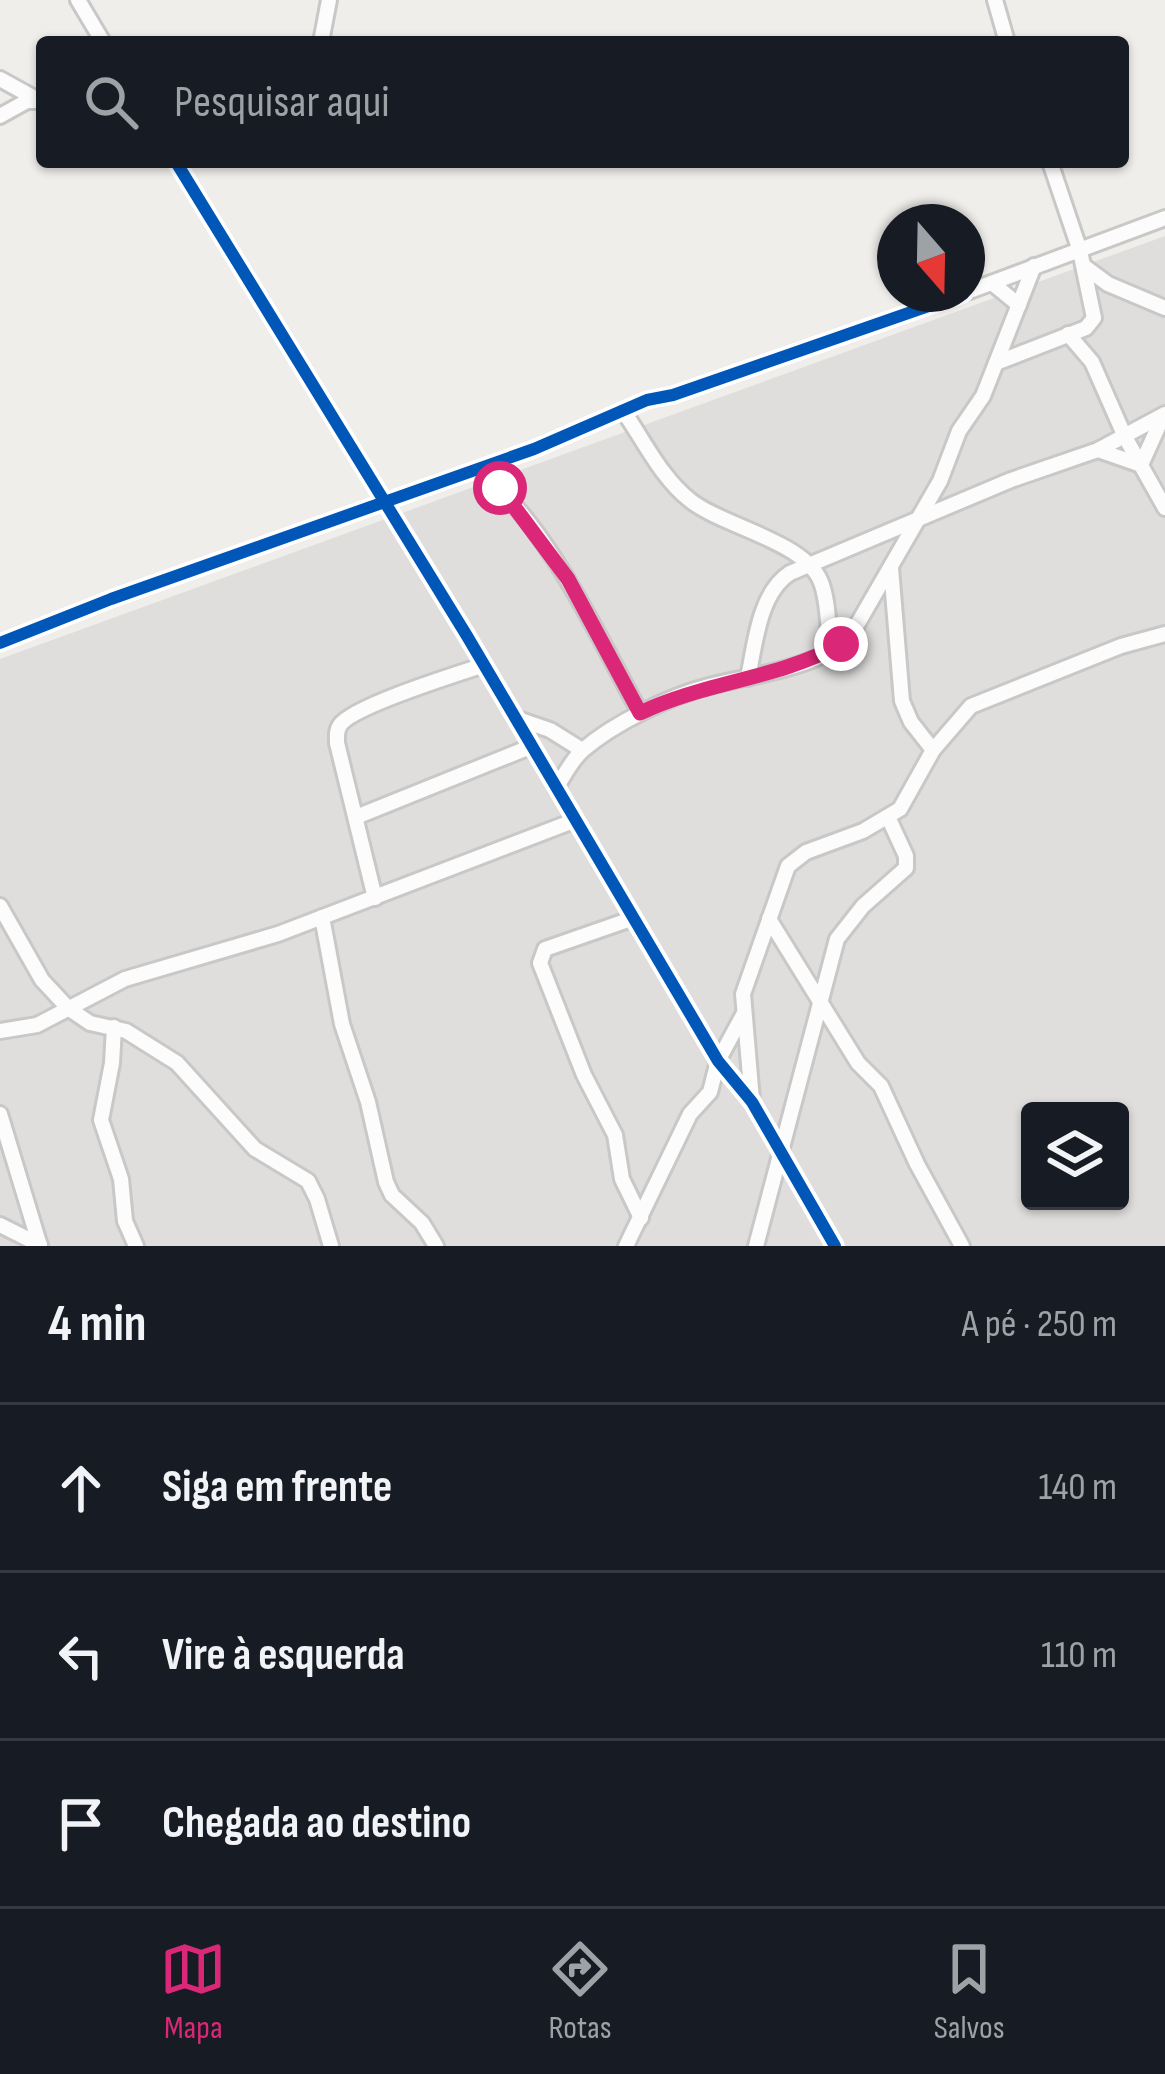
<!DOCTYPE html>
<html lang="pt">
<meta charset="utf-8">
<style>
body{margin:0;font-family:"Sofia Sans Condensed",sans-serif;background:#20242c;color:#f1f3f6}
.controls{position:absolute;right:36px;bottom:36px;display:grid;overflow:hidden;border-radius:12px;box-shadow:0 3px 9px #0004}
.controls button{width:108px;height:108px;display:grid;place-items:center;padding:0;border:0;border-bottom:3px solid #363941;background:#171b24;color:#f1f3f6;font:60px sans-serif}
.compass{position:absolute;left:877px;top:204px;width:108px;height:108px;border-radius:50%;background:#171b24;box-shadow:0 3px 9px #0004;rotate:160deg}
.stop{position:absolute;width:36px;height:36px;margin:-27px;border:9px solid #db2777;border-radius:50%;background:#fff}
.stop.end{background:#db2777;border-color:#fff;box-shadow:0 3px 12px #0008}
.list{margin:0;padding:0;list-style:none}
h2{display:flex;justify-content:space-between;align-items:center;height:156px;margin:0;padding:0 48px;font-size:51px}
h2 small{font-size:39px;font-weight:400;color:#9ea1a6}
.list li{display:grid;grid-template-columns:78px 1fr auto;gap:36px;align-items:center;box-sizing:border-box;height:168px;padding:0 48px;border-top:3px solid #363941}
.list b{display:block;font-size:45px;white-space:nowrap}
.list em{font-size:39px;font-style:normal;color:#9ea1a6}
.icon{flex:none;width:66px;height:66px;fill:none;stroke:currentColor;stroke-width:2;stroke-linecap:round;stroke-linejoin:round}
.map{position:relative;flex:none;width:1165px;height:1246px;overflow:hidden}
.search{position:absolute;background:#171b24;box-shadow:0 3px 9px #0004;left:36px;right:36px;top:36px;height:132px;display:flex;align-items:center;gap:30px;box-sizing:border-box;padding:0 42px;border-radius:12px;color:#9ea1a6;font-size:45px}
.sheet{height:660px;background:#171b24}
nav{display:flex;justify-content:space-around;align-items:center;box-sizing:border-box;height:168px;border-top:3px solid #363941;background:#171b24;font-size:33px;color:#9ea1a6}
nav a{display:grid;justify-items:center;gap:6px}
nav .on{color:#db2777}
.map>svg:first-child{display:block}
.residential{fill:#dfdedc;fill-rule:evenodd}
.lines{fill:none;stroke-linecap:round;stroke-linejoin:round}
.street-casing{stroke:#c9c8c7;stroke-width:20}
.street{stroke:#fdfcfc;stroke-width:14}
.cycleway-casing{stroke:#fff;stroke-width:20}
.cycleway{stroke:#0057b8;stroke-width:12}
.route{stroke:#db2777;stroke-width:15}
</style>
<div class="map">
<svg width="1165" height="1246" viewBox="0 0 1165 1246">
<rect width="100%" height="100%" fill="#f0eeeb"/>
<!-- residential -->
<path class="residential" d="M 1165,236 L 1165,1246 L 0,1246 L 0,659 ZM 1030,1111 L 1120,1111 L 1120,1201 L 1030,1201 Z"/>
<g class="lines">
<!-- street casing -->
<g class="street-casing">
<g id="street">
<polyline points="78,0 103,42"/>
<polyline points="995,0 1007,42"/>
<polyline points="321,42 329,0"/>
<polyline points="0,79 38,100"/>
<polyline points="0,116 27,101 42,101"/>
<polyline points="176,162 467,636 718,1061 752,1102 835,1246"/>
<polyline points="1085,267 1108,284 1165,308"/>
<polyline points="992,283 1019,305"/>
<polyline points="967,292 1165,218"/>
<polyline points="1068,334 1092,362 1125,437 1165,508"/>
<polyline points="996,363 1086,328 1094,318 1080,251 1050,162"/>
<path d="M 624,412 C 644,441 662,479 691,501 C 726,528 809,542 822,585 C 829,606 828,630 830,651"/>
<polyline points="1098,450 1141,465 1163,416"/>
<path d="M 476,470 C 543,515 601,642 640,713"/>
<polyline points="891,568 902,701 911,722 933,750"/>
<polyline points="0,643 111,599 534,449 647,400 673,395 963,294"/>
<path d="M 748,678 C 755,644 759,593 790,573 L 1011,480 L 1098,450 L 1165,414"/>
<polyline points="515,718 550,730 582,750"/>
<path d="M 556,788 C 564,776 572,759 583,750 C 614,723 670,696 709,686 C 755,674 813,670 850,637 L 940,481 L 959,431 L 983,396 L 1034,266"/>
<polyline points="356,817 530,747"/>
<path d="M 375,898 L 337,743 C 337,736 336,731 340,725 C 353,706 457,674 484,665"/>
<polyline points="0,906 42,980 68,1008 90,1023 126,1031 177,1063 255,1149 308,1181 317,1199 331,1246"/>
<polyline points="322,917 342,1024 368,1102 386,1182 392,1195 422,1223 436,1246"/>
<polyline points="634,918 545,949 540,963 584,1075 615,1135 622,1179 641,1218"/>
<polyline points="769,919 858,1063 881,1086 917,1164 962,1246"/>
<polyline points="114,1027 112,1063 101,1120 121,1179 125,1221 136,1246"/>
<polyline points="0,1031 37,1025 125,979 278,934 576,820"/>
<polyline points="752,1100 743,994 788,866 806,852 863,831 900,809 933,750 971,706 1121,646 1165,634"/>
<polyline points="0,1114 40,1246"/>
<polyline points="0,1225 40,1245"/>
<polyline points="626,1246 690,1114 710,1092 718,1061 743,1015"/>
<polyline points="756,1246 837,939 863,906 906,868 906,856 889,819"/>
</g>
</g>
<!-- street -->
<use href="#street" class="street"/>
<!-- cycleway casing -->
<g class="cycleway-casing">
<g id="cycleway">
<polyline points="176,162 467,636 718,1061 752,1102 835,1246"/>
<polyline points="0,643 111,599 534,449 647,400 673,395 963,294"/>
</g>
</g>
<!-- cycleway -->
<use href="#cycleway" class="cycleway"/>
</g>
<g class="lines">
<!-- route -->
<path class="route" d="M 500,488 L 568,579 L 640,713 C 704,682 778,679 841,644"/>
</g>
</svg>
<div class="controls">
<button><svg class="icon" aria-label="layers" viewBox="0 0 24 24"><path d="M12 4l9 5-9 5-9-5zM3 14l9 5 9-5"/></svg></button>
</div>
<svg class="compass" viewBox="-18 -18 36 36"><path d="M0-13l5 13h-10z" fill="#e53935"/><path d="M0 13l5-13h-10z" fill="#9ea1a6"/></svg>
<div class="stop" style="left:500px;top:488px"></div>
<div class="stop end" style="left:841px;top:644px"></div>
<div class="search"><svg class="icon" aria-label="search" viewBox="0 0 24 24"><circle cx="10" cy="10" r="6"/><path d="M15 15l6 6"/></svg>Pesquisar aqui</div>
</div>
<section class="sheet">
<h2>4 min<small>A pé · 250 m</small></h2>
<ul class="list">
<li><svg class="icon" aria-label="ahead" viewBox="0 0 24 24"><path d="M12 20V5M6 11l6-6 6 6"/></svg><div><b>Siga em frente</b></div><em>140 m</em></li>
<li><svg class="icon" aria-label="left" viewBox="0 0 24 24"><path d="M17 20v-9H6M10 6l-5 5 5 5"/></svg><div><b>Vire à esquerda</b></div><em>110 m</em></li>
<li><svg class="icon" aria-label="arrive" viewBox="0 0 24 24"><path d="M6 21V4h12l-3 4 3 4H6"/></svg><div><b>Chegada ao destino</b></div></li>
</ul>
</section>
<nav>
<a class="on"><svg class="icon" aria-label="map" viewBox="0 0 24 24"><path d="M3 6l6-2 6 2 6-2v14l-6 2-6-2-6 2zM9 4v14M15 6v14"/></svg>Mapa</a>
<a><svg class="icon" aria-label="directions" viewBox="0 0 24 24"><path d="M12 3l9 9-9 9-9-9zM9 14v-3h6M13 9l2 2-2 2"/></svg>Rotas</a>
<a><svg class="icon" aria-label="saved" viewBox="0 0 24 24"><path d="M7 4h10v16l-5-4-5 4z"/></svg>Salvos</a>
</nav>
